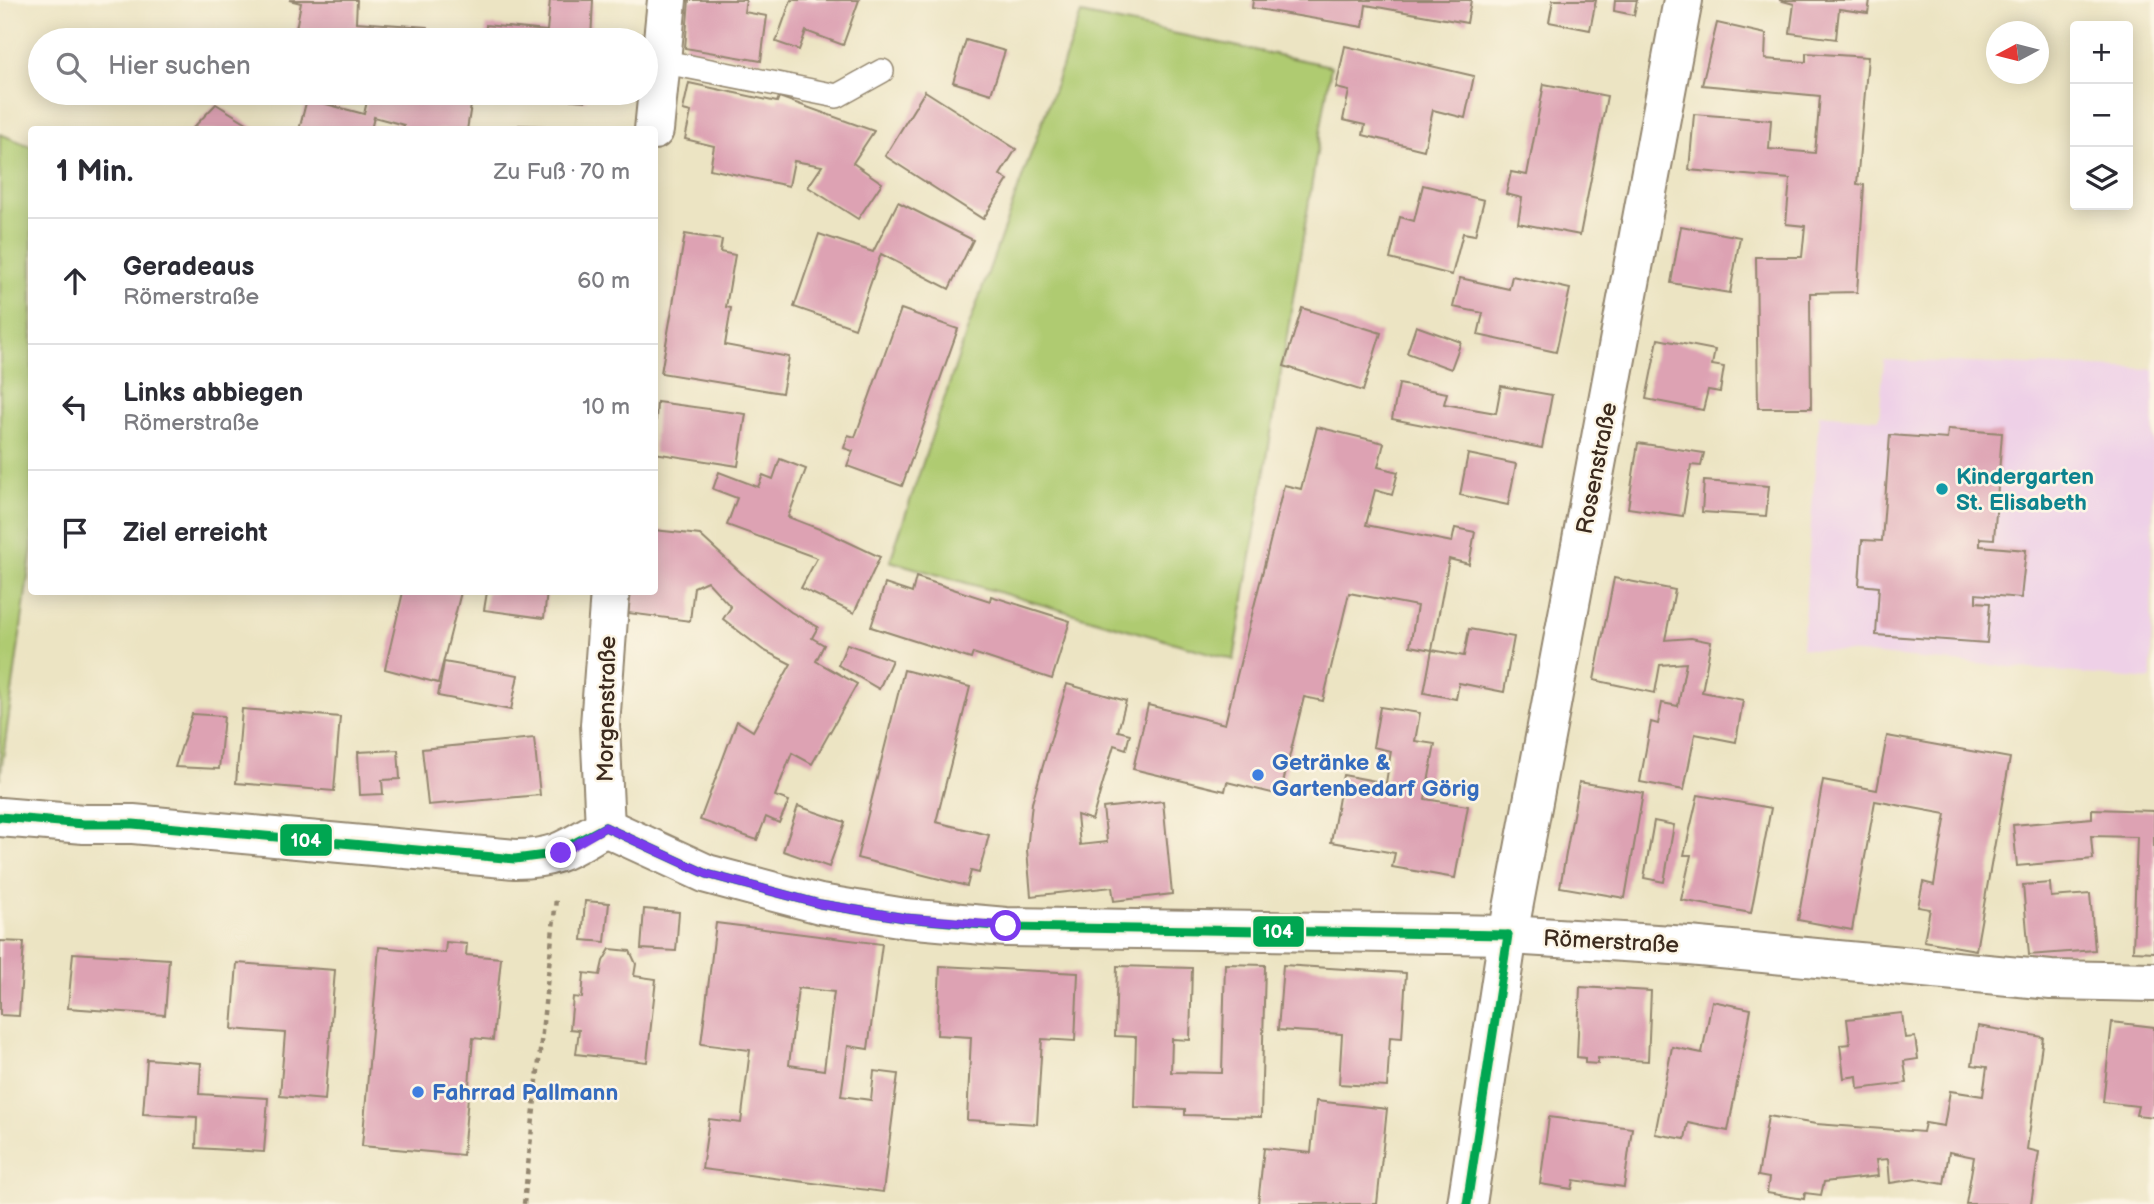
<!DOCTYPE html>
<html lang="de">
<meta charset="utf-8">
<style>
body{margin:0;font-family:"Balsamiq Sans",sans-serif;background:#f2f2f3;color:#2b2b33}
.controls{position:absolute;right:21px;top:21px;display:grid;overflow:hidden;border-radius:7px;box-shadow:0 4px 18px #0003}
.controls button{width:63px;height:63px;display:grid;place-items:center;padding:0;border:0;border-bottom:2px solid #e1e1e2;background:#fff;color:#2b2b33;font:35px sans-serif}
.compass{position:absolute;left:1986px;top:21px;width:63px;height:63px;border-radius:50%;background:#fff;box-shadow:0 4px 18px #0003;rotate:263deg}
.stop{position:absolute;width:21px;height:21px;margin:-16px;border:5px solid #7c3aed;border-radius:50%;background:#fff}
.stop.end{background:#7c3aed;border-color:#fff;box-shadow:0 2px 7px #0008}
.list{margin:0;padding:0;list-style:none}
h2{display:flex;justify-content:space-between;align-items:center;height:91px;margin:0;padding:0 28px;font-size:30px}
h2 small{font-size:23px;font-weight:400;color:#7c7c81}
.list li{display:grid;grid-template-columns:46px 1fr auto;gap:21px;align-items:center;box-sizing:border-box;height:126px;padding:0 28px;border-top:2px solid #e1e1e2}
.list b{display:block;font-size:26px;white-space:nowrap}
.list p{margin:0;font-size:23px;white-space:nowrap;color:#7c7c81}
.list em{font-size:23px;font-style:normal;color:#7c7c81}
.icon{flex:none;width:38px;height:38px;fill:none;stroke:currentColor;stroke-width:2;stroke-linecap:round;stroke-linejoin:round}
.map{position:relative;flex:none;width:2154px;height:1204px;overflow:hidden}
.search{position:absolute;background:#fff;box-shadow:0 4px 18px #0003;left:28px;top:28px;width:630px;height:77px;display:flex;align-items:center;gap:18px;box-sizing:border-box;padding:0 24px;border-radius:38px;color:#7c7c81;font-size:26px}
.panel{position:absolute;background:#fff;box-shadow:0 4px 18px #0003;left:28px;top:126px;width:630px;height:469px;border-radius:7px}
.map>svg:first-child{display:block}
.built{fill:#eed0e7}
.green{fill:#afcb71;stroke:#757a48;stroke-width:2}
.building{fill:#dda2b3;fill-rule:evenodd}
.lines{fill:none;stroke-linecap:round;stroke-linejoin:round}
.lane-casing{stroke:#948770;stroke-width:26}
.street-casing{stroke:#948770;stroke-width:42}
.path{stroke:#948770;stroke-width:4.5;stroke-dasharray:5 5;stroke-linecap:butt}
.lane{stroke:#fff;stroke-width:23}
.street{stroke:#fff;stroke-width:38}
.bus-1-casing{stroke:#fcf5e5;stroke-width:14}
.bus-1{stroke:#00a651;stroke-width:9}
.route{stroke:#7c3aed;stroke-width:9}
.culture-dot{fill:#0f9aa8;stroke:#fcf5e5;stroke-width:2.5}
.shop-dot{fill:#3f7fe0;stroke:#fcf5e5;stroke-width:2.5}
.labels{text-anchor:middle;stroke-width:5;stroke-linejoin:round;paint-order:stroke}
.street-label{font-size:23px;fill:#3b2a1e;stroke:#fcf5e5}
.culture-label{font-size:23px;font-weight:bold;fill:#0d838f;stroke:#fcf5e5;text-anchor:start}
.shop-label{font-size:23px;font-weight:bold;fill:#366cbe;stroke:#fcf5e5;text-anchor:start}
.line-badge{stroke:#fcf5e5;stroke-width:2.5}
.badge-label{font-size:19px;text-anchor:middle;font-weight:bold;fill:#fff}
</style>
<div class="map">
<svg width="2154" height="1204" viewBox="0 0 2154 1204">
<rect width="100%" height="100%" fill="#fcf5e5"/>
<filter id="ink" filterUnits="userSpaceOnUse"><feTurbulence type="fractalNoise" baseFrequency=".0143" numOctaves="2"/><feDisplacementMap in="SourceGraphic" scale="14" xChannelSelector="R" yChannelSelector="G"/><feConvolveMatrix kernelMatrix="1 2 1 2 8 2 1 2 1" color-interpolation-filters="sRGB"/></filter>
<filter id="wash" filterUnits="userSpaceOnUse"><feTurbulence type="fractalNoise" baseFrequency=".00686" numOctaves="4" result="noise"/><feDisplacementMap in="SourceGraphic" scale="28" xChannelSelector="R" yChannelSelector="G"/><feGaussianBlur stdDeviation="1.57" result="paint"/><feColorMatrix in="noise" values="0 0 0 0 0 0 0 0 0 0 0 0 0 0 0 0 0 1.4 0 .05"/><feComposite in="paint" operator="in"/></filter>
<g filter="url(#wash)">
<rect width="100%" height="100%" fill="#ece4c3"/>
<!-- built -->
<polygon class="built" points="1884,360 2154,369 2151,680 1802,648 1819,414 1879,419"/>
<!-- green -->
<g class="green">
<polygon points="1081,14 1331,66 1234,660 890,561 966,334"/>
<polygon points="0,134 32,147 32,548 0,780"/>
</g>
<g id="blocks">
<!-- building -->
<g class="building">
<polygon points="289,0 357,0 356,22 427,27 428,40 294,39 301,3"/>
<polygon points="550,0 593,0 591,40 485,40 486,25 547,31"/>
<polygon points="689,0 746,0 744,12 767,16 761,61 685,48"/>
<polygon points="791,0 859,0 843,45 806,31 799,50 776,42"/>
<polygon points="1253,0 1471,0 1467,23 1366,5 1363,27 1252,8"/>
<polygon points="1553,0 1596,0 1590,30 1549,22"/>
<polygon points="1615,0 1637,0 1634,15 1614,11"/>
<polygon points="1779,0 1870,0 1868,13 1839,9 1836,39 1790,33 1794,4"/>
<polygon points="1717,23 1766,34 1765,59 1806,62 1806,53 1868,57 1857,184 1864,185 1857,292 1810,293 1811,408 1758,408 1756,257 1802,257 1805,226 1786,224 1790,179 1689,170 1694,114 1771,120 1769,149 1815,153 1820,96 1702,85"/>
<polygon points="966,40 1005,51 991,94 953,82"/>
<polygon points="1345,46 1474,76 1465,118 1433,110 1424,150 1363,135 1365,125 1343,120 1349,91 1336,88"/>
<polygon points="689,83 777,102 779,97 874,131 853,163 882,183 858,219 808,187 822,166 794,161 789,186 710,169 714,146 685,139 691,112 683,110"/>
<polygon points="1544,84 1607,96 1580,235 1518,223 1522,198 1506,194 1511,172 1527,175"/>
<polygon points="925,91 1016,149 1000,175 1008,180 983,219 885,156"/>
<polygon points="369,93 473,93 467,130 403,130 404,125 374,117 371,130 299,130 307,99 364,114"/>
<polygon points="509,93 587,93 586,101 509,95"/>
<polygon points="216,104 258,130 191,130"/>
<polygon points="519,125 571,127 571,130 519,130"/>
<polygon points="1423,185 1484,200 1475,235 1463,233 1452,275 1390,259 1400,217 1414,221"/>
<polygon points="898,202 973,240 949,289 881,254 855,328 794,307 819,234 873,252"/>
<polygon points="1681,226 1740,237 1730,293 1671,283"/>
<polygon points="685,234 722,240 720,252 735,255 726,307 731,308 725,345 789,357 782,393 661,373"/>
<polygon points="1512,276 1570,289 1556,352 1478,335 1483,313 1453,307 1460,278 1509,289"/>
<polygon points="1302,308 1381,333 1363,391 1284,366"/>
<polygon points="901,309 958,329 902,486 847,466 853,451 844,448 848,435 855,437"/>
<polygon points="1416,326 1461,342 1451,369 1407,353"/>
<polygon points="1658,339 1715,350 1712,365 1724,367 1720,392 1708,390 1703,410 1646,399"/>
<polygon points="1399,384 1447,393 1444,404 1496,413 1501,386 1552,395 1542,448 1392,419"/>
<polygon points="657,402 746,414 738,466 654,453"/>
<polygon points="1317,427 1384,443 1378,467 1398,472 1392,495 1375,490 1366,525 1452,542 1455,528 1475,532 1469,564 1449,559 1432,650 1410,646 1417,606 1349,593 1323,701 1304,697 1280,795 1227,782 1225,791 1133,769 1148,705 1225,724 1284,485 1301,489"/>
<polygon points="1948,429 2002,433 1994,539 1980,538 1980,546 2026,550 2021,598 1976,594 1976,602 1990,603 1987,643 1876,635 1879,587 1859,585 1862,540 1882,541 1890,435 1947,439"/>
<polygon points="1638,443 1704,453 1701,466 1691,465 1683,516 1628,508"/>
<polygon points="1468,454 1516,464 1508,505 1460,495"/>
<polygon points="780,459 806,469 788,517 827,532 880,557 854,613 801,588 817,558 727,525 737,498 713,489 719,472 758,487 763,475 773,479"/>
<polygon points="1704,481 1769,486 1766,516 1702,512"/>
<polygon points="654,530 700,535 751,582 791,612 818,627 812,638 824,645 816,661 857,684 812,764 792,753 775,796 789,801 779,823 766,817 757,840 700,820 737,721 753,731 791,664 763,650 723,619 731,607 707,581 694,587 690,621 628,613 631,592 654,592"/>
<polygon points="916,577 990,601 991,596 1070,621 1052,679 973,653 971,659 871,627 885,584 912,593"/>
<polygon points="1614,578 1675,590 1665,640 1691,638 1711,642 1702,692 1743,700 1736,742 1695,734 1684,790 1640,782 1651,722 1658,724 1662,703 1678,706 1686,663 1660,665 1655,693 1594,680"/>
<polygon points="403,592 461,592 438,683 385,669"/>
<polygon points="487,592 547,592 544,618 484,610"/>
<polygon points="1469,629 1514,637 1504,692 1459,683 1456,699 1424,693 1432,650 1464,656"/>
<polygon points="847,644 892,660 879,689 838,665"/>
<polygon points="444,662 518,675 511,710 438,696"/>
<polygon points="904,670 970,687 936,822 989,835 979,873 971,871 967,886 857,858"/>
<polygon points="1067,684 1126,701 1118,731 1130,734 1126,749 1114,745 1092,820 1077,815 1080,845 1107,842 1103,808 1163,801 1172,894 1114,901 1112,887 1031,896 1027,850 1032,803"/>
<polygon points="1380,707 1420,713 1415,741 1435,744 1425,799 1468,806 1455,878 1392,867 1395,853 1331,842 1343,775 1386,783 1391,751 1373,747"/>
<polygon points="242,709 340,717 334,791 236,783"/>
<polygon points="192,714 224,716 219,769 175,767"/>
<polygon points="1887,736 2010,758 1976,950 1924,941 1930,909 1918,907 1923,882 1934,885 1946,814 1875,801 1852,930 1798,920 1823,780 1877,790"/>
<polygon points="534,738 540,795 428,805 422,749"/>
<polygon points="398,750 400,779 382,780 383,794 360,795 358,752"/>
<polygon points="1579,782 1643,793 1625,898 1560,887"/>
<polygon points="1698,795 1771,808 1751,913 1681,900 1691,855 1684,855"/>
<polygon points="798,806 845,822 829,867 783,851"/>
<polygon points="2092,809 2154,811 2154,952 2133,951 2137,837 2091,836 2093,859 2017,866 2013,825 2092,818"/>
<polygon points="1654,821 1674,825 1664,882 1644,878"/>
<polygon points="2050,883 2051,897 2090,894 2095,950 2029,955 2023,885"/>
<polygon points="585,901 609,903 605,942 582,940"/>
<polygon points="644,909 679,912 676,951 641,949"/>
<path d="M 716,923 L 882,944 L 868,1049 L 848,1046 L 841,1096 L 871,1100 L 874,1071 L 898,1074 L 883,1192 L 702,1169 L 709,1119 L 741,1123 L 750,1050 L 701,1044 ZM 798,988 L 834,992 L 824,1070 L 789,1065 Z"/>
<polygon points="0,941 24,942 19,1016 0,1015"/>
<polygon points="446,942 467,944 466,955 501,958 493,1040 473,1038 463,1155 362,1146 379,947 445,953"/>
<polygon points="610,949 630,951 636,964 634,976 656,979 647,1062 576,1054 579,1030 570,1029 573,997 582,998 584,973 600,975 603,961"/>
<polygon points="73,953 169,959 165,1015 68,1008"/>
<polygon points="237,963 335,970 325,1100 280,1096 285,1033 232,1029"/>
<polygon points="1225,964 1265,965 1261,1117 1185,1115 1185,1109 1134,1107 1136,1037 1115,1036 1117,966 1192,968 1190,1040 1172,1039 1171,1072 1222,1073"/>
<polygon points="1283,965 1406,973 1402,1038 1390,1037 1387,1087 1339,1084 1342,1034 1278,1030"/>
<polygon points="940,966 1078,973 1075,1041 1042,1039 1037,1124 967,1120 971,1037 937,1035"/>
<polygon points="1580,987 1651,991 1648,1061 1598,1058 1598,1064 1585,1063 1585,1058 1577,1057"/>
<polygon points="1712,1001 1751,1009 1728,1131 1688,1123 1685,1139 1655,1134 1672,1047 1702,1053"/>
<polygon points="1902,1013 1905,1038 1915,1037 1918,1059 1904,1061 1907,1083 1858,1089 1857,1076 1844,1078 1840,1045 1850,1044 1847,1019"/>
<polygon points="2112,1022 2154,1027 2154,1117 2136,1115 2138,1106 2103,1102"/>
<polygon points="1978,1026 2043,1037 2027,1149 2039,1152 2031,1204 1966,1204 1974,1157 1949,1152 1944,1184 1916,1179 1890,1183 1888,1159 1876,1160 1878,1176 1824,1182 1821,1195 1805,1193 1804,1199 1767,1193 1769,1178 1758,1176 1768,1116 1816,1124 1923,1132 1925,1123 1944,1126 1950,1091 1983,1096 1987,1067 1972,1065"/>
<polygon points="147,1059 201,1063 199,1094 268,1098 264,1152 196,1148 197,1117 143,1114"/>
<polygon points="1316,1101 1387,1109 1377,1204 1258,1204 1264,1148 1311,1153"/>
<polygon points="1549,1117 1632,1128 1624,1187 1574,1180 1572,1189 1540,1184"/>
</g>
</g>
</g>
<g filter="url(#ink)">
<use href="#blocks" fill-opacity="0" stroke="#948770" stroke-width="2"/>
<g class="lines">
<!-- lane casing -->
<g class="lane-casing">
<polyline id="lane" points="660,61 837,96 882,71"/>
</g>
<!-- street casing -->
<g class="street-casing">
<g id="street">
<polyline points="654,130 667,0"/>
<path d="M 0,817 L 84,824 L 133,824 L 515,859 C 558,859 570,847 605,827"/>
<polyline points="605,827 707,874 820,904 905,918 1006,927 1508,935 1689,946 2051,980 2154,982"/>
<polyline points="605,827 600,725 610,592"/>
<polyline points="1467,1204 1508,935 1683,0"/>
</g>
</g>
<!-- path -->
<polyline class="path" points="524,1204 556,899"/>
<!-- lane -->
<use href="#lane" class="lane"/>
<!-- street -->
<use href="#street" class="street"/>
<!-- bus-1 casing -->
<g class="bus-1-casing">
<g id="bus-1">
<polyline points="0,817 84,824 133,824 515,859 553,854 605,827"/>
<polyline points="605,827 707,874 820,904 905,918 1006,927 1508,935"/>
<polyline points="1467,1204 1508,935"/>
</g>
</g>
<!-- bus-1 -->
<use href="#bus-1" class="bus-1"/>
</g>
</g>
<g class="lines" filter="url(#ink)">
<!-- route -->
<polyline class="route" points="561,853 605,827 707,874 820,904 905,918 1006,926"/>
</g>
<!-- markers -->
<circle class="culture-dot" cx="1942" cy="489" r="7"/>
<g class="shop-dot">
<circle cx="1258" cy="775" r="7"/>
<circle cx="418" cy="1092" r="7"/>
</g>
<g class="labels">
<!-- street labels -->
<g class="street-label">
<text transform="translate(1596 468) rotate(-79)" y="8">Rosenstraße</text>
<text transform="translate(606 709) rotate(-89)" y="8">Morgenstraße</text>
<text transform="translate(1611 941) rotate(3)" y="8">Römerstraße</text>
</g>
<!-- culture labels -->
<g class="culture-label">
<text x="1956" y="484">Kindergarten<tspan x="1956" dy="26">St. Elisabeth</tspan></text>
</g>
<!-- shop labels -->
<g class="shop-label">
<text x="1272" y="770">Getränke &amp;<tspan x="1272" dy="26">Gartenbedarf Görig</tspan></text>
<text x="432" y="1100">Fahrrad Pallmann</text>
</g>
</g>
<g class="line-badge">
<rect x="279" y="823" width="54" height="34" rx="7" fill="#00a651"/>
<rect x="1252" y="915" width="53" height="33" rx="7" fill="#00a651"/>
</g>
<g class="badge-label">
<text x="306" y="847">104</text>
<text x="1278" y="938">104</text>
</g>
</svg>
<div class="controls">
<button>+</button>
<button>−</button>
<button><svg class="icon" aria-label="layers" viewBox="0 0 24 24"><path d="M12 4l9 5-9 5-9-5zM3 14l9 5 9-5"/></svg></button>
</div>
<svg class="compass" viewBox="-18 -18 36 36"><path d="M0-13l5 13h-10z" fill="#e53935"/><path d="M0 13l5-13h-10z" fill="#7c7c81"/></svg>
<div class="stop" style="left:1006px;top:926px"></div>
<div class="stop end" style="left:561px;top:853px"></div>
<div class="search"><svg class="icon" aria-label="search" viewBox="0 0 24 24"><circle cx="10" cy="10" r="6"/><path d="M15 15l6 6"/></svg>Hier suchen</div>
<section class="panel">
<h2>1 Min.<small>Zu Fuß · 70 m</small></h2>
<ul class="list">
<li><svg class="icon" aria-label="ahead" viewBox="0 0 24 24"><path d="M12 20V5M6 11l6-6 6 6"/></svg><div><b>Geradeaus</b><p>Römerstraße</p></div><em>60 m</em></li>
<li><svg class="icon" aria-label="left" viewBox="0 0 24 24"><path d="M17 20v-9H6M10 6l-5 5 5 5"/></svg><div><b>Links abbiegen</b><p>Römerstraße</p></div><em>10 m</em></li>
<li><svg class="icon" aria-label="arrive" viewBox="0 0 24 24"><path d="M6 21V4h12l-3 4 3 4H6"/></svg><div><b>Ziel erreicht</b></div></li>
</ul>
</section>
</div>
